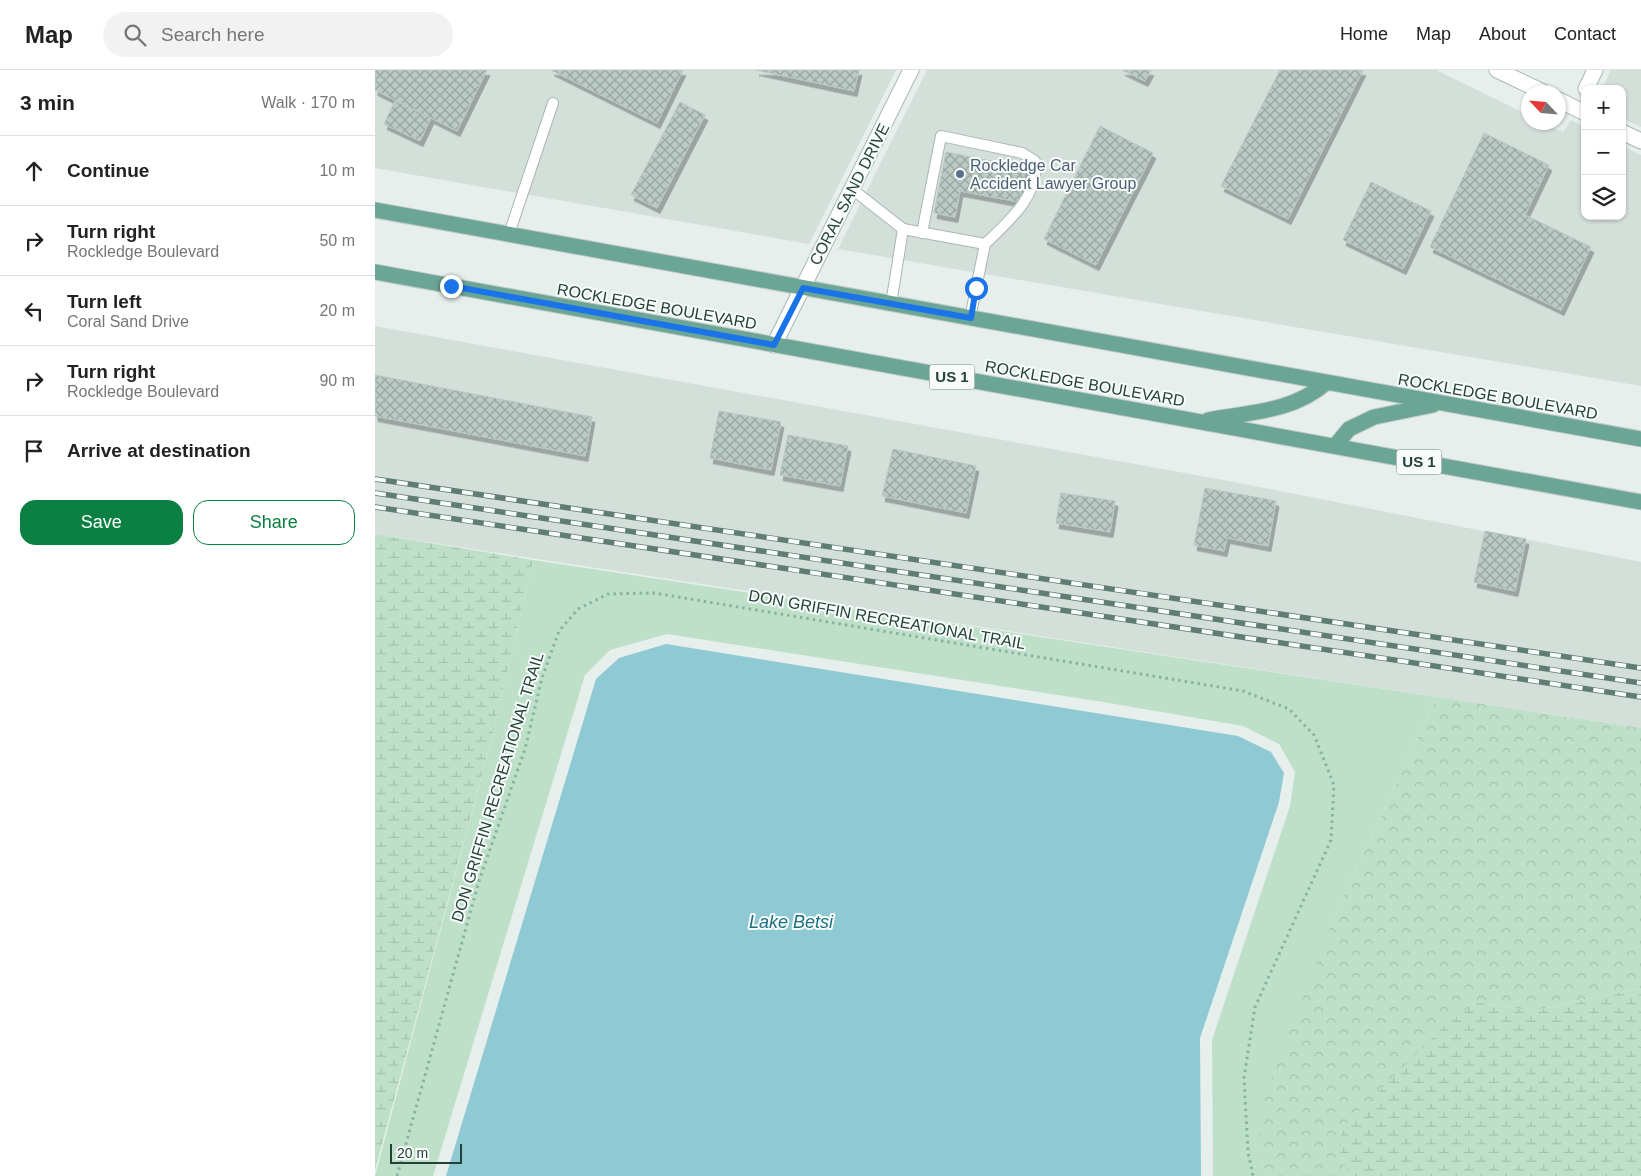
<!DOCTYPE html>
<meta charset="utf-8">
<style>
body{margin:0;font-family:Arial,sans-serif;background:#f2f2f2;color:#222}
.controls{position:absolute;right:15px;top:15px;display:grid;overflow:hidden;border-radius:10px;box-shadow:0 1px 4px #0004}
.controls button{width:45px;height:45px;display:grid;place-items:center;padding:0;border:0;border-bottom:1px solid #e0e0e0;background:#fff;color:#222;font:25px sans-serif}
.compass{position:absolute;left:1146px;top:15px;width:45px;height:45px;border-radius:50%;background:#fff;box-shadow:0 1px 4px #0004;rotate:296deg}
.scale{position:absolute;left:15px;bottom:12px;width:72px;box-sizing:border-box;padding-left:5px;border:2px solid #24423a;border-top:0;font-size:14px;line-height:18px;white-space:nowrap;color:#24423a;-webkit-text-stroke:4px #f7fbf9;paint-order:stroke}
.stop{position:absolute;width:15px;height:15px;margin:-11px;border:4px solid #1a73e8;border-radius:50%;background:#fff}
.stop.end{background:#1a73e8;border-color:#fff;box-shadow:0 1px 5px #0008}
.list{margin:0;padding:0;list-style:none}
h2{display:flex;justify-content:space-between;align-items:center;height:65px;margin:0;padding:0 20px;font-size:21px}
h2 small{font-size:16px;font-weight:400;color:#767676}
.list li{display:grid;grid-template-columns:32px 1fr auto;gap:15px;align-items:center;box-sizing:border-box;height:70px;padding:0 20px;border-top:1px solid #e0e0e0}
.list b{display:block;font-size:19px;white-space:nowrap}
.list p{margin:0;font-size:16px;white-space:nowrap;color:#767676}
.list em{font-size:16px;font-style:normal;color:#767676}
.actions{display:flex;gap:10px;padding:15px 20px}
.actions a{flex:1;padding:11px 0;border:1px solid #0b8043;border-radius:15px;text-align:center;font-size:18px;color:#0b8043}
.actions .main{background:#0b8043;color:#fff}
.icon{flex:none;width:28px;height:28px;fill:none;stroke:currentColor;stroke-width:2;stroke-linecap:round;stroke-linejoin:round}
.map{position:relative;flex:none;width:1266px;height:1106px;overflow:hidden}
header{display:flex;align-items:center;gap:30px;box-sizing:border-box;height:70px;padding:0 25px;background:#fff;border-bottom:1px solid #e0e0e0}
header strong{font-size:24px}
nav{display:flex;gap:28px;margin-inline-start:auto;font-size:18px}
.search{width:350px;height:45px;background:#f2f2f2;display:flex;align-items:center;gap:12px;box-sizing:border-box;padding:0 18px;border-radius:28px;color:#767676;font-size:19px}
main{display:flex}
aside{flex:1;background:#fff}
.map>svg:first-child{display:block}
.built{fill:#d4dfda}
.green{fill:#bfe0c8}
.forest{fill:url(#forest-crowns)}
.wetland{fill:url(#wetland-marsh)}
.water{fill:#8ec9d4}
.building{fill:url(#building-cross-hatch);stroke:#b8c9c2;filter:url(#shadow)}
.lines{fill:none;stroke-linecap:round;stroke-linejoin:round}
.service-casing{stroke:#a8b8b2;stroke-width:12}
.minor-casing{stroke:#a8b8b2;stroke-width:17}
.tertiary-casing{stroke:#a8b8b2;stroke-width:17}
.primary-casing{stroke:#c2cac8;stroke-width:17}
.path{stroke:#86b3a5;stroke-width:3;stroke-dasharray:2.5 4;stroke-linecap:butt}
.service{stroke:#fff;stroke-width:10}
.minor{stroke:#fff;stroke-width:15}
.tertiary{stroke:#fff;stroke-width:15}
.primary{stroke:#6aa596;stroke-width:15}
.rail-casing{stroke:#5f7d75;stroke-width:5.5}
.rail{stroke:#f7fbf9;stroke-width:4;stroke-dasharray:11;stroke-linecap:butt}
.route{stroke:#1a73e8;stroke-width:6}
.service-dot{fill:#5c6f8a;stroke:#f7fbf9;stroke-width:2}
.labels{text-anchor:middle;stroke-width:4;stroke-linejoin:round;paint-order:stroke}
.shield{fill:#f7fbf9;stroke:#637a73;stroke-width:1}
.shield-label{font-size:15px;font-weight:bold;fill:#24423a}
.service-label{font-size:16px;fill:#4e5e75;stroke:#f7fbf9;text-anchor:start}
.street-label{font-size:16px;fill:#24423a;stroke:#f7fbf9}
.water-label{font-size:18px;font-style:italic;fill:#1c6f80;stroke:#f7fbf9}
</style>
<header>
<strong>Map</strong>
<div class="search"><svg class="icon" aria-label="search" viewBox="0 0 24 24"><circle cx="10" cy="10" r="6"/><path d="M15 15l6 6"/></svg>Search here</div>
<nav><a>Home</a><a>Map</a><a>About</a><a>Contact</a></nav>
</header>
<main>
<aside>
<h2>3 min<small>Walk · 170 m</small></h2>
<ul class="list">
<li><svg class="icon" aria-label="ahead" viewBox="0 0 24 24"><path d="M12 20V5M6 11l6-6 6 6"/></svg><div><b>Continue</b></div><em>10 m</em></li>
<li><svg class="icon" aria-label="right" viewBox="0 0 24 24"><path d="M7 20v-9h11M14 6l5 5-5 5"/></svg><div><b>Turn right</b><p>Rockledge Boulevard</p></div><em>50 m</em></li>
<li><svg class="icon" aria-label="left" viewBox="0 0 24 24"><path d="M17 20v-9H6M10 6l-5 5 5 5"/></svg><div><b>Turn left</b><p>Coral Sand Drive</p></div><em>20 m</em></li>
<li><svg class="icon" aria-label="right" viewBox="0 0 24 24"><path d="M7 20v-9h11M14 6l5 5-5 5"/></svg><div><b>Turn right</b><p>Rockledge Boulevard</p></div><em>90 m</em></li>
<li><svg class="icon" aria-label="arrive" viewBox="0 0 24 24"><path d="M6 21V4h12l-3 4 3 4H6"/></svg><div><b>Arrive at destination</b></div></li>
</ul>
<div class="actions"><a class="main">Save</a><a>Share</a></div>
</aside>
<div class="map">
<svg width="1266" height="1106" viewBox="0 0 1266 1106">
<defs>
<pattern id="forest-crowns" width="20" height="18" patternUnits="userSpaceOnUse" patternTransform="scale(1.25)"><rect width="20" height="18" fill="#bfe0c8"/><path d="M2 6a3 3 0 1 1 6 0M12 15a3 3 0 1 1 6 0" fill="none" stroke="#a4c1ad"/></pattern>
<pattern id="wetland-marsh" width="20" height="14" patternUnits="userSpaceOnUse" patternTransform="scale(1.25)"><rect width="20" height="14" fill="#bfe0c8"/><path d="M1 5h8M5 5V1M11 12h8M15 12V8" fill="none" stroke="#a4c1ad"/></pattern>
<pattern id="building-cross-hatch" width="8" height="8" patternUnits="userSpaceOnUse" patternTransform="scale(1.25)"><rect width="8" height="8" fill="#bbcac4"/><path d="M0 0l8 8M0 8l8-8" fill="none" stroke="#98a6a0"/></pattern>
<filter id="shadow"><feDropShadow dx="3" dy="5.5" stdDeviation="0" flood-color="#0004"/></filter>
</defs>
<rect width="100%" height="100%" fill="#e6efeb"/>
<!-- built -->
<g class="built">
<polygon points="0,0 521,0 434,174 0,98"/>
<polygon points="552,0 1061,0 1153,45 1154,52 1168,53 1188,62 1196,50 1210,57 1210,146 1247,146 1247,76 1266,85 1266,316 463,179"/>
<polygon points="1236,0 1266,0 1266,57 1247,48 1247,19 1227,19"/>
<polygon points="0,256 859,412 1266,492 1266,658 0,464"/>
</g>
<!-- green -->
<polygon class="green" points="158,490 1062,627 961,843 882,1078 892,1106 838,1106 837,970 915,736 920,702 904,674 868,656 728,632 292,564 235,580 210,605 58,1106 0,1106 116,671"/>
<!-- forest -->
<polygon class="forest" points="1062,627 1266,658 1266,918 1156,941 1100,932 965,1090 976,1106 892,1106 882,1078 891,1022 961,843"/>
<!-- wetland -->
<g class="wetland">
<polygon points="0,464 158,490 116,671 0,1100"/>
<polygon points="1266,918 1266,1106 976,1106 965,1090 966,1059 1068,957 1101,932 1156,941"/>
</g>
<!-- water -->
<polygon class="water" points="291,574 863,666 896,682 909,703 904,732 825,968 826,1106 71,1106 221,609 244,588"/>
<!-- building -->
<g class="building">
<polygon points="0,0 112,0 82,61 0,20"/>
<polygon points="176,0 308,0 282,53"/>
<polygon points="381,0 484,0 479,21"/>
<polygon points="747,0 776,0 770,11"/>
<polygon points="905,0 988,0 913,149 846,116"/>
<polygon points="20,31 56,48 45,71 9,54"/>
<polygon points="305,32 330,45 282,138 256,125"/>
<polygon points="725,56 778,83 721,195 669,169"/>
<polygon points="1109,63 1174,95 1150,145 1216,177 1186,240 1055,177"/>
<polygon points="571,82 651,98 644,132 585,121 580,147 559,143"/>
<polygon points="996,112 1056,141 1028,199 968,170"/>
<polygon points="0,305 217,347 210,386 0,346"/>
<polygon points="344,341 406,352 396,400 335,388"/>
<polygon points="413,365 473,376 465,416 405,405"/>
<polygon points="518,379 601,396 591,443 507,426"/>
<polygon points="830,418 901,431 893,476 852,468 849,481 819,475"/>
<polygon points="686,423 740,431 735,462 681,453"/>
<polygon points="1110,461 1151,469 1140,521 1099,512"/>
</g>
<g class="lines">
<!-- service casing -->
<g class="service-casing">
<g id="service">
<polyline points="477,119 528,159"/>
<path d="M 547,163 L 566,66 L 647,83 L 660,91 C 665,125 633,152 610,174"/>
<polyline points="134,164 178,33"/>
<polyline points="516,234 528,159 610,174 595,248"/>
</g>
</g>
<!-- minor casing -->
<g class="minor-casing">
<g id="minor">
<polyline points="1211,19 1220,0"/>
<polyline points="399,275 536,0"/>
</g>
</g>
<!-- tertiary casing -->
<g class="tertiary-casing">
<g id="tertiary">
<polyline points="1122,0 1168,22"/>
<polyline points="1184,30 1210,43"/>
<polyline points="1247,62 1266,71"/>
</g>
</g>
<!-- primary casing -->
<g class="primary-casing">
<g id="primary">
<polyline points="0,140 1266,369"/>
<polyline points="0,202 1266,432"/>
<path d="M 833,350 C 876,342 917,342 951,313"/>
<polyline points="960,376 974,359 999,347 1058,335"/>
</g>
</g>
<!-- path -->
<polyline class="path" points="22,1106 104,811 150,679 167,608 184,561 203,539 233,524 279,523 868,621 914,639 939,665 959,715 956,770 880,937 869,1008 873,1082 878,1106"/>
<!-- service -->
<use href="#service" class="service"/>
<!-- minor -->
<use href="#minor" class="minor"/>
<!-- tertiary -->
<use href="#tertiary" class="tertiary"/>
<!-- primary -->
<use href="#primary" class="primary"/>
<!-- rail casing -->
<g class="rail-casing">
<g id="rail">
<polyline points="0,409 1266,598"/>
<polyline points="0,423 1266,613"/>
<polyline points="0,437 1266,627"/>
</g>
</g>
<!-- rail -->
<use href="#rail" class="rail"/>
</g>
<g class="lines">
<!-- route -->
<polyline class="route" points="76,216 399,275 428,218 596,248 601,218"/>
</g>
<!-- markers -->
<circle class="service-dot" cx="585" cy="104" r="5"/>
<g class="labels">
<!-- shield labels -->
<g class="shield">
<rect x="554.5" y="294.5" width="45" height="25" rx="4"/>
<rect x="1021.5" y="379.5" width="45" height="25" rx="4"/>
</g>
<g class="shield-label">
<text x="577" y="312">US 1</text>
<text x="1044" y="397">US 1</text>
</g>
<!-- service labels -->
<g class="service-label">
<text x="595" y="101">Rockledge Car<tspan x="595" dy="18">Accident Lawyer Group</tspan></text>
</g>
<!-- street labels -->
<g class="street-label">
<text transform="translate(474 124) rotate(-63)" y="6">CORAL SAND DRIVE</text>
<text transform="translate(282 236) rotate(10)" y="6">ROCKLEDGE BOULEVARD</text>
<text transform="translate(710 313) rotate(10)" y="6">ROCKLEDGE BOULEVARD</text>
<text transform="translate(1123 326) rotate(10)" y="6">ROCKLEDGE BOULEVARD</text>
<text transform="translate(512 549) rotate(10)" y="6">DON GRIFFIN RECREATIONAL TRAIL</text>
<text transform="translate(122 717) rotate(-73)" y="6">DON GRIFFIN RECREATIONAL TRAIL</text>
</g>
<!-- water labels -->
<g class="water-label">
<text x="416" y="858">Lake Betsi</text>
</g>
</g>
</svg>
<div class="controls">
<button>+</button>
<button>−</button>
<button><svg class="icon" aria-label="layers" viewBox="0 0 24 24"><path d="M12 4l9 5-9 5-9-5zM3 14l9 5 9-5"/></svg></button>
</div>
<svg class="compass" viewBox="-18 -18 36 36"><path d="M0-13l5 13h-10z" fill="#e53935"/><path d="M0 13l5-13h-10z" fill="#767676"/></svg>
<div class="scale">20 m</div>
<div class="stop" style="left:601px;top:218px"></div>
<div class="stop end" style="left:76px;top:216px"></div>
</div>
</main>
